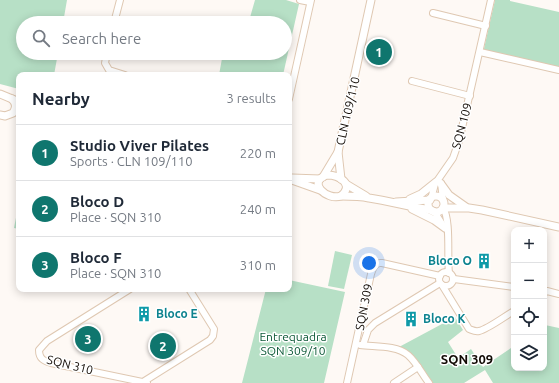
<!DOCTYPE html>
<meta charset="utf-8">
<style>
body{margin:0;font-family:Ubuntu,sans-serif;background:#f6f6f7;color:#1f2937}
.controls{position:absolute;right:12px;bottom:12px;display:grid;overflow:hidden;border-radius:8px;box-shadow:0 2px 10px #0003}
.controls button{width:36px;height:36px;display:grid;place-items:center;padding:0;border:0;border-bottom:1px solid #e0e1e3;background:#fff;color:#1f2937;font:20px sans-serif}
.you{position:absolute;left:369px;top:263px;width:14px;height:14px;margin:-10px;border:3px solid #fff;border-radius:50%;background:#1a73e8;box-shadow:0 0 0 6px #1a73e833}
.badge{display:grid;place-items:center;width:26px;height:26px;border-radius:50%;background:#0f766e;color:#fff;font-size:13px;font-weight:700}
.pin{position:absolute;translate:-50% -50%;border:2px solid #fff;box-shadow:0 1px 4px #0006}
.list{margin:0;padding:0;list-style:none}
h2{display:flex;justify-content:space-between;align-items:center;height:52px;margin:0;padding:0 16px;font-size:17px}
h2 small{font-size:13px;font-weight:400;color:#747a83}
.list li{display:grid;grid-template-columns:26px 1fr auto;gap:12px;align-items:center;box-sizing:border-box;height:56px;padding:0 16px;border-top:1px solid #e0e1e3}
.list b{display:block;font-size:15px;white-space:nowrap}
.list p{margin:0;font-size:13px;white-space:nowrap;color:#747a83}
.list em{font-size:13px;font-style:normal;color:#747a83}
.icon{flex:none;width:22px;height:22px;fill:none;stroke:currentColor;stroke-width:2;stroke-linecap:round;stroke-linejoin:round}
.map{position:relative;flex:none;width:559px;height:383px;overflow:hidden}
.search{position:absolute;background:#fff;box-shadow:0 2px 10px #0003;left:16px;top:16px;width:276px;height:44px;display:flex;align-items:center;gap:10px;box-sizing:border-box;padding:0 14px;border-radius:22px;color:#747a83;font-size:15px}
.panel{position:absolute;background:#fff;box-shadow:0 2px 10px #0003;left:16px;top:72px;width:276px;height:220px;border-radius:8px}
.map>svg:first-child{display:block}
.green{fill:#b7e0c6}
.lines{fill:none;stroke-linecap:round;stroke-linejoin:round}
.minor-casing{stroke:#dfc8b2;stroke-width:8}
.tertiary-casing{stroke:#dfc8b2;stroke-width:9}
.minor{stroke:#fff;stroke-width:6}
.tertiary{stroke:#fff;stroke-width:7}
.labels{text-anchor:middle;stroke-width:3;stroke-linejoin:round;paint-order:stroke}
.street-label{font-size:12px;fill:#110a04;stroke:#fff}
.culture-label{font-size:12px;font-weight:bold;fill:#0d838f;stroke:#fff;text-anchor:start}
.park-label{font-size:12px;fill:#0b5836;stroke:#fff}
.neighbourhood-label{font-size:13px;font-weight:bold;fill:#110a04;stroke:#fff}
</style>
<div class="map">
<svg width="559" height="383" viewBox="0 0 559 383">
<rect width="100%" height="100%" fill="#fef9f5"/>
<!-- green -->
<g class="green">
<polygon points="0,0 67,0 63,23 23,23 23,53 58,53 54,75 19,75 19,89 0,84"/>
<polygon points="255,0 286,0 299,4 283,75 219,75 223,53 285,53 285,23 230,23 232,18 249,21"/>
<polygon points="495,0 510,0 510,1 559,12 559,70 483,53"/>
<polygon points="19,202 19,229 14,228"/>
<polygon points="335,251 352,255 344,289 328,286"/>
<polygon points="289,280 345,292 324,383 242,383 266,289 289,289"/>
<polygon points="455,317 463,330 448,342 458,358 471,349 483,367 514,346 514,368 544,368 544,326 545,325 559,328 559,383 493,383 485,370 464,383 429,383 399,347"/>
</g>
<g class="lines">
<!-- minor casing -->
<g class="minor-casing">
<g id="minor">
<polyline points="300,0 310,2"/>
<polyline points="433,13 486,26"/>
<polyline points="114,23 120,0"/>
<polyline points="480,52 559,70"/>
<polyline points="107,53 105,63 109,70 125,75"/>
<polyline points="412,81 470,96"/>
<polyline points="289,99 311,0"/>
<polyline points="441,183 443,200"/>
<polyline points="431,199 435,184 453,158 459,141 491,0"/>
<path d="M 443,208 C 451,219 447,258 449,273"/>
<polyline points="434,211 444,227"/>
<circle cx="446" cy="279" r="7"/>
<polyline points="454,279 514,287"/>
<path d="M 442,285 L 469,329 C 472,330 475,332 479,331 C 488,329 505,316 514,311"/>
<path d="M 130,289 L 47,341 L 39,350 C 39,359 44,361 51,363 L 147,383"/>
<polyline points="544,293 547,291 559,294"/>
<path d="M 360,345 C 375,347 396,345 408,355 C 417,363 422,374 429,383"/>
<polyline points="363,345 368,330 375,323 440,283"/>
<polyline points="143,382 210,340 213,336 214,329 189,289"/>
<path d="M 347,383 L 371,274 C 373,268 375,262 382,263 L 440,276"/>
<polyline points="394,383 418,367"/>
</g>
</g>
<!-- tertiary casing -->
<g class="tertiary-casing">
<g id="tertiary">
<polyline points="0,94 17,101"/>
<path d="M 0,115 L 5,116 L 13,113 C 16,108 17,104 12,99"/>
<path d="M 327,175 C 339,175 355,184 341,196 C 327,201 306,182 327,175 Z"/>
<polyline points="323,177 338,152"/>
<polyline points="292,178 320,179"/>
<polyline points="289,179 320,190"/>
<polyline points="341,179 338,152 371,0"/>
<polyline points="346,184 366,196"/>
<polyline points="441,184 449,195 466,207"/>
<path d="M 341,196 C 350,196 360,196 369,198 C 390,201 410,207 431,210"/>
<circle cx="436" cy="204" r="8"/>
<polyline points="410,199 421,194 436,182"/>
<polyline points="396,202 430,200"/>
<polyline points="443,208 469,208 482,210 559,227"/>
<polyline points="412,209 434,220 445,228"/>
</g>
</g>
<!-- minor -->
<use href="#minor" class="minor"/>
<!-- tertiary -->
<use href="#tertiary" class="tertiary"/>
</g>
<!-- icons -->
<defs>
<g id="building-bare" transform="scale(1.2)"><path d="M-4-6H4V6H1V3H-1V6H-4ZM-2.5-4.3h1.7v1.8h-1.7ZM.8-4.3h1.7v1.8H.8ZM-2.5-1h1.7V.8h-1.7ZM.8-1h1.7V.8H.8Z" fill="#0f9aa8" stroke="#fff" stroke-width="2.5" paint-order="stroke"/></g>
</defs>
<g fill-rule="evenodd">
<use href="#building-bare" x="484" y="261"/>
<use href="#building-bare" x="144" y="314"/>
<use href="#building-bare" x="411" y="319"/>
</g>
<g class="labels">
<!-- street labels -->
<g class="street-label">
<text transform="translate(348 111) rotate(-77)" y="4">CLN 109/110</text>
<text transform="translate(462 126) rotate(-75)" y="4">SQN 109</text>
<text transform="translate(364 307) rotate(-79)" y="4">SQN 309</text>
<text transform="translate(70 365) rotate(14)" y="4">SQN 310</text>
</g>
<!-- culture labels -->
<g class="culture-label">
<text x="472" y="265" text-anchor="end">Bloco O</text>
<text x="156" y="318">Bloco E</text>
<text x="423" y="323">Bloco K</text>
</g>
<!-- park labels -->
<g class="park-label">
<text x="293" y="341">Entrequadra<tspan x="293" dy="14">SQN 309/10</tspan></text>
</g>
<!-- neighbourhood labels -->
<g class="neighbourhood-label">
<text x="467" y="364">SQN 309</text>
</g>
</g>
</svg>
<div class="controls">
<button>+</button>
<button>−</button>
<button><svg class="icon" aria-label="locate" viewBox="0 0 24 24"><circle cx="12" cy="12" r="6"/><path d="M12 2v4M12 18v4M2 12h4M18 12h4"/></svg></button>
<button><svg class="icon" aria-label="layers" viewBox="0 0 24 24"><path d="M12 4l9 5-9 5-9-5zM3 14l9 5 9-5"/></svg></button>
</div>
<div class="you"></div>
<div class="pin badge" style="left:379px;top:52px">1</div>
<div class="pin badge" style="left:163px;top:346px">2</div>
<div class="pin badge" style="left:88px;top:339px">3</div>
<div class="search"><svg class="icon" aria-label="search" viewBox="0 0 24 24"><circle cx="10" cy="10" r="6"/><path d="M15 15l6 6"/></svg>Search here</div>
<section class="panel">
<h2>Nearby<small>3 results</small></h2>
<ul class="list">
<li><span class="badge">1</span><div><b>Studio Viver Pilates</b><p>Sports · CLN 109/110</p></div><em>220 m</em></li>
<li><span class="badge">2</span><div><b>Bloco D</b><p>Place · SQN 310</p></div><em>240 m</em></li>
<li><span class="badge">3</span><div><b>Bloco F</b><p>Place · SQN 310</p></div><em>310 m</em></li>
</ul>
</section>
</div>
